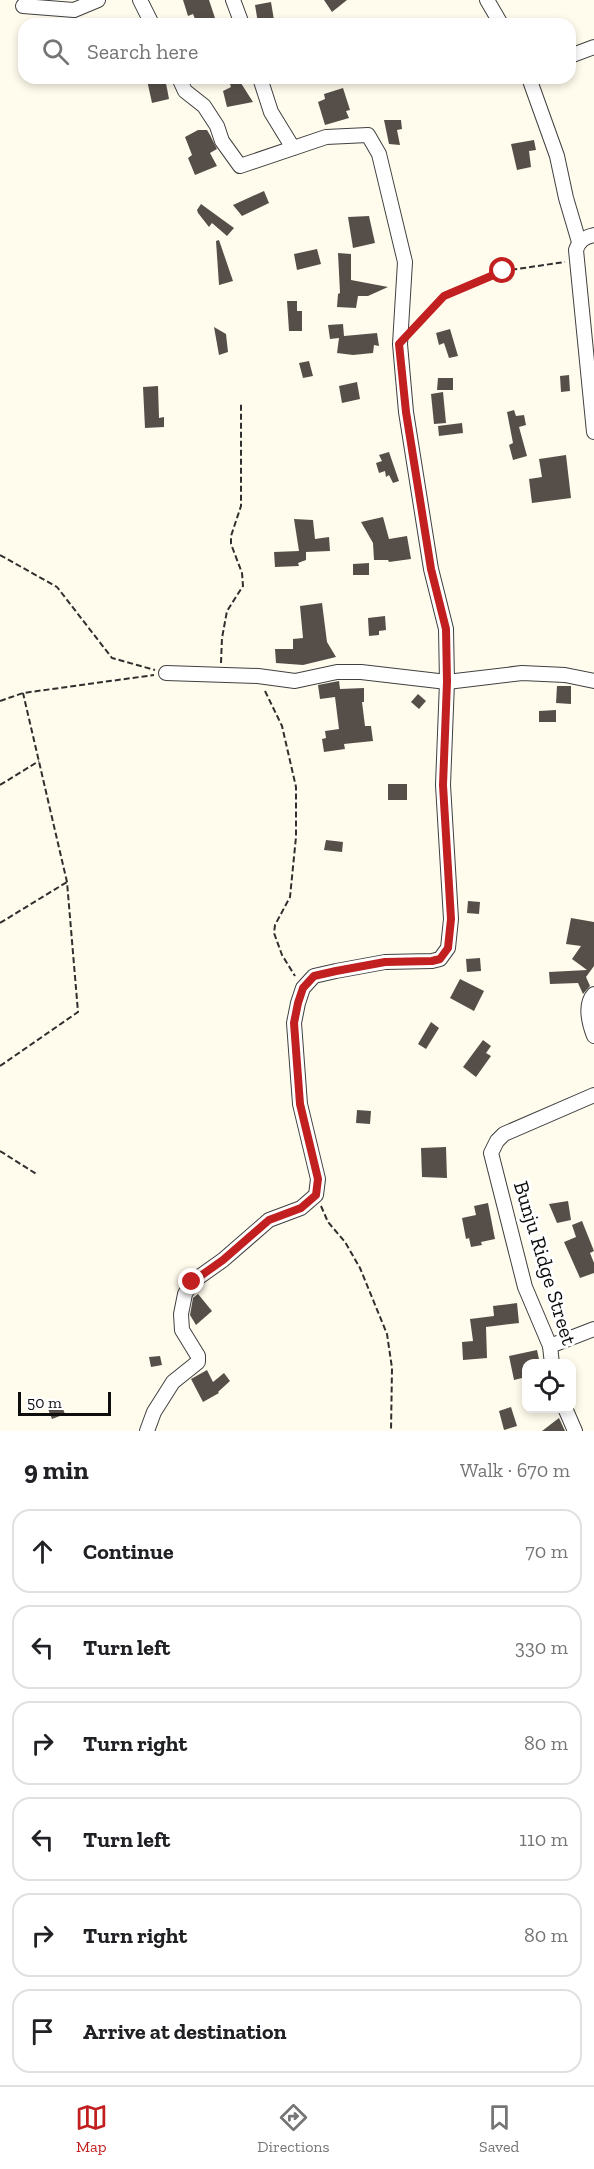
<!DOCTYPE html>
<meta charset="utf-8">
<style>
body{margin:0;font-family:"Zilla Slab",serif;background:#f6f6f6;color:#202124}
.controls{position:absolute;right:18px;bottom:18px;display:grid;overflow:hidden;border-radius:12px;box-shadow:0 3px 9px #0003}
.controls button{width:54px;height:54px;display:grid;place-items:center;padding:0;border:0;border-bottom:2px solid #e0e0e0;background:#fff;color:#202124;font:30px sans-serif}
.scale{position:absolute;left:18px;bottom:15px;width:93px;box-sizing:border-box;padding-left:6px;border:3px solid #0d0d0d;border-top:0;font-size:16px;line-height:21px;white-space:nowrap;color:#0d0d0d;-webkit-text-stroke:4px #fff;paint-order:stroke}
.stop{position:absolute;width:18px;height:18px;margin:-14px;border:4px solid #c22020;border-radius:50%;background:#fff}
.stop.end{background:#c22020;border-color:#fff;box-shadow:0 2px 6px #0008}
.list{margin:0;padding:0;list-style:none}
h2{display:flex;justify-content:space-between;align-items:center;height:78px;margin:0;padding:0 24px;font-size:26px}
h2 small{font-size:20px;font-weight:400;color:#757577}
.list li{display:grid;grid-template-columns:39px 1fr auto;gap:18px;align-items:center;box-sizing:border-box;height:84px;margin:0 12px 12px;padding:0 12px;border:2px solid #e0e0e0;border-radius:18px}
.list b{display:block;font-size:22px;white-space:nowrap}
.list em{font-size:20px;font-style:normal;color:#757577}
.icon{flex:none;width:33px;height:33px;fill:none;stroke:currentColor;stroke-width:2;stroke-linecap:round;stroke-linejoin:round}
.map{position:relative;flex:none;width:594px;height:1431px;overflow:hidden}
.search{position:absolute;background:#fff;box-shadow:0 3px 9px #0003;left:18px;right:18px;top:18px;height:66px;display:flex;align-items:center;gap:15px;box-sizing:border-box;padding:0 21px;border-radius:18px;color:#757577;font-size:22px}
.sheet{height:654px;background:#fff}
nav{display:flex;justify-content:space-around;align-items:center;box-sizing:border-box;height:84px;border-top:2px solid #e0e0e0;background:#fff;font-size:16px;color:#757577}
nav a{display:grid;justify-items:center;gap:3px}
nav .on{color:#c22020}
.map>svg:first-child{display:block}
.building{fill:#564f49}
.lines{fill:none;stroke-linecap:round;stroke-linejoin:round}
.minor-casing{stroke:#404040;stroke-width:16}
.path{stroke:#2f2f2f;stroke-width:2;stroke-dasharray:6 3;stroke-linecap:butt}
.minor{stroke:#fff;stroke-width:14}
.route{stroke:#c22020;stroke-width:8}
.labels{text-anchor:middle;stroke-width:6;stroke-linejoin:round;paint-order:stroke}
.street-label{font-size:21px;fill:#0d0d0d;stroke:#fff}
</style>
<div class="map">
<svg width="594" height="1431" viewBox="0 0 594 1431">
<rect width="100%" height="100%" fill="#fffced"/>
<!-- building -->
<g class="building">
<polygon points="183,0 209,0 215,18 197,24 193,14 188,16"/>
<polygon points="324,0 347,0 332,12"/>
<polygon points="271,2 274,20 258,23 255,5"/>
<polygon points="154,78 165,78 169,99 152,103 147,80"/>
<polygon points="239,80 253,102 227,107 223,91 231,87 230,84"/>
<polygon points="343,88 350,110 346,111 349,118 325,125 318,102 325,99 324,94"/>
<polygon points="384,120 401,120 402,129 397,130 400,145 389,144"/>
<polygon points="198,130 207,130 210,135 217,149 210,153 217,166 195,175 188,158 192,155 185,137"/>
<polygon points="534,140 536,150 529,151 531,167 517,170 511,144"/>
<polygon points="264,191 269,203 242,216 233,205"/>
<polygon points="201,204 234,228 227,236 212,223 209,227 198,213 197,210"/>
<polygon points="369,216 375,243 353,248 348,217"/>
<polygon points="219,240 233,281 219,285 216,241"/>
<polygon points="317,249 321,264 297,270 294,254"/>
<polygon points="338,253 351,254 351,280 388,287 368,296 358,296 356,308 337,307 338,294 340,293"/>
<polygon points="287,301 297,301 297,311 302,311 302,331 289,331"/>
<polygon points="343,324 344,336 377,333 379,346 374,345 373,353 353,355 337,353 339,338 330,339 328,325"/>
<polygon points="214,327 226,334 228,352 219,355"/>
<polygon points="450,329 458,356 449,358 444,343 439,345 436,333"/>
<polygon points="309,361 313,376 303,378 299,363"/>
<polygon points="569,375 570,391 561,392 560,376"/>
<polygon points="438,378 453,378 453,390 437,390"/>
<polygon points="357,382 360,399 342,403 339,386"/>
<polygon points="158,386 159,418 164,417 164,427 145,428 143,387"/>
<polygon points="443,392 446,423 434,424 431,394"/>
<polygon points="514,410 516,416 524,415 526,425 519,427 527,456 513,460 509,445 513,443 507,412"/>
<polygon points="462,423 463,433 439,436 438,426"/>
<polygon points="389,452 399,481 393,483 389,475 386,477 385,471 379,473 376,463 382,461 379,455"/>
<polygon points="566,455 571,498 532,503 529,479 542,477 539,459"/>
<polygon points="383,517 389,539 407,536 411,559 389,562 388,560 374,560 373,543 361,522"/>
<polygon points="294,519 313,520 315,539 329,537 330,551 306,552 306,560 298,563 299,566 275,567 274,552 299,551"/>
<polygon points="369,563 369,575 353,575 353,564"/>
<polygon points="322,603 327,642 336,657 303,665 276,663 275,649 293,649 293,639 303,638 300,606"/>
<polygon points="385,616 386,630 379,631 379,635 369,636 368,618"/>
<polygon points="339,681 340,689 364,688 364,702 362,702 365,726 371,726 373,741 344,744 345,749 324,752 322,739 326,738 325,731 339,729 335,697 320,699 318,685"/>
<polygon points="557,686 571,686 571,704 556,703"/>
<polygon points="418,694 426,701 419,709 411,702"/>
<polygon points="556,710 556,722 539,722 539,711"/>
<rect x="388" y="784" width="19" height="16"/>
<polygon points="326,840 343,842 342,852 324,850"/>
<polygon points="468,901 480,902 479,914 467,913"/>
<polygon points="571,918 594,922 594,966 586,977 590,986 583,994 578,983 550,984 549,972 587,970 572,959 581,946 566,944"/>
<polygon points="480,958 481,971 467,972 466,959"/>
<polygon points="460,979 484,991 474,1011 450,998"/>
<polygon points="431,1022 439,1028 426,1049 418,1044"/>
<polygon points="483,1040 491,1046 486,1053 491,1056 476,1077 463,1067"/>
<polygon points="357,1110 371,1111 370,1124 356,1123"/>
<polygon points="446,1147 447,1178 422,1177 421,1148"/>
<polygon points="568,1201 571,1220 557,1223 549,1204"/>
<polygon points="488,1203 495,1239 481,1242 482,1245 471,1247 469,1238 466,1239 462,1218 476,1215 474,1206"/>
<polygon points="582,1221 594,1251 590,1253 594,1263 594,1273 580,1278 564,1242 576,1237 572,1225"/>
<polygon points="198,1294 212,1311 196,1325 190,1315 193,1298"/>
<polygon points="517,1303 519,1323 486,1327 487,1358 463,1360 462,1342 473,1341 470,1319 494,1316 493,1306"/>
<polygon points="537,1350 540,1364 526,1364 526,1377 514,1380 509,1356"/>
<polygon points="160,1356 162,1365 151,1367 149,1357"/>
<polygon points="207,1370 213,1382 224,1373 230,1381 218,1392 219,1393 203,1402 191,1379"/>
<polygon points="61,1404 65,1414 52,1419 48,1409"/>
<polygon points="511,1407 517,1426 504,1430 499,1411"/>
<polygon points="559,1418 565,1431 542,1431"/>
</g>
<g class="lines">
<!-- minor casing -->
<g class="minor-casing">
<g id="minor">
<polyline points="140,0 152,24"/>
<polyline points="233,0 242,24"/>
<polyline points="487,0 501,24"/>
<polyline points="23,6 74,10 98,0"/>
<polyline points="570,56 594,47"/>
<polyline points="260,78 271,112 293,148"/>
<polyline points="529,78 557,156 566,198 579,242"/>
<path d="M 594,235 C 584,237 579,241 576,250 L 594,432"/>
<polyline points="166,673 258,676 295,681 337,672 361,672 447,682 522,673 565,675 594,681"/>
<path d="M 594,994 C 584,1005 589,1023 594,1036"/>
<polyline points="550,1346 594,1329"/>
<polyline points="552,1364 550,1346 525,1287 491,1153 497,1141 504,1134 594,1095"/>
<polyline points="565,1408 575,1431"/>
<polyline points="147,1431 154,1412 173,1382 198,1362 198,1356 182,1330 181,1314 185,1294 192,1282 223,1260 269,1220 301,1208 316,1195 318,1179 300,1104 294,1023 298,1003 303,988 314,976 336,971 385,962 432,961 440,959 448,948 451,919 443,785 447,682 446,629 431,569 406,412 400,344 405,262 379,154 368,135 326,137 240,166 222,141 217,126 204,106 185,91 179,78"/>
</g>
</g>
<!-- path -->
<g class="path">
<polyline points="414,329 444,296 503,271 565,262"/>
<polyline points="0,555 57,587 112,658 155,670"/>
<polyline points="221,663 222,638 227,611 243,586 242,573 231,544 231,536 241,506 241,403"/>
<polyline points="265,691 282,726 296,787 296,837 290,897 275,925 274,933 282,955 295,976"/>
<polyline points="0,701 23,693 154,675"/>
<polyline points="0,785 39,761"/>
<polyline points="0,923 67,882"/>
<polyline points="0,1066 78,1012 67,882 23,693"/>
<polyline points="0,1151 38,1175"/>
<polyline points="321,1206 328,1222 345,1242 360,1268 387,1334 392,1368 391,1431"/>
</g>
<!-- minor -->
<use href="#minor" class="minor"/>
</g>
<g class="lines">
<!-- route -->
<polyline class="route" points="192,1282 223,1260 269,1220 301,1208 316,1195 318,1179 300,1104 294,1023 298,1003 303,988 314,976 336,971 385,962 432,961 440,959 448,948 451,919 443,785 447,682 446,629 431,569 406,412 399,344 444,296 503,271"/>
</g>
<g class="labels">
<!-- street labels -->
<g class="street-label">
<text transform="translate(545 1263) rotate(73)" y="7">Bunju Ridge Street</text>
</g>
</g>
</svg>
<div class="controls">
<button><svg class="icon" aria-label="locate" viewBox="0 0 24 24"><circle cx="12" cy="12" r="6"/><path d="M12 2v4M12 18v4M2 12h4M18 12h4"/></svg></button>
</div>
<div class="scale">50 m</div>
<div class="stop" style="left:503px;top:271px"></div>
<div class="stop end" style="left:192px;top:1282px"></div>
<div class="search"><svg class="icon" aria-label="search" viewBox="0 0 24 24"><circle cx="10" cy="10" r="6"/><path d="M15 15l6 6"/></svg>Search here</div>
</div>
<section class="sheet">
<h2>9 min<small>Walk · 670 m</small></h2>
<ul class="list">
<li><svg class="icon" aria-label="ahead" viewBox="0 0 24 24"><path d="M12 20V5M6 11l6-6 6 6"/></svg><div><b>Continue</b></div><em>70 m</em></li>
<li><svg class="icon" aria-label="left" viewBox="0 0 24 24"><path d="M17 20v-9H6M10 6l-5 5 5 5"/></svg><div><b>Turn left</b></div><em>330 m</em></li>
<li><svg class="icon" aria-label="right" viewBox="0 0 24 24"><path d="M7 20v-9h11M14 6l5 5-5 5"/></svg><div><b>Turn right</b></div><em>80 m</em></li>
<li><svg class="icon" aria-label="left" viewBox="0 0 24 24"><path d="M17 20v-9H6M10 6l-5 5 5 5"/></svg><div><b>Turn left</b></div><em>110 m</em></li>
<li><svg class="icon" aria-label="right" viewBox="0 0 24 24"><path d="M7 20v-9h11M14 6l5 5-5 5"/></svg><div><b>Turn right</b></div><em>80 m</em></li>
<li><svg class="icon" aria-label="arrive" viewBox="0 0 24 24"><path d="M6 21V4h12l-3 4 3 4H6"/></svg><div><b>Arrive at destination</b></div></li>
</ul>
</section>
<nav>
<a class="on"><svg class="icon" aria-label="map" viewBox="0 0 24 24"><path d="M3 6l6-2 6 2 6-2v14l-6 2-6-2-6 2zM9 4v14M15 6v14"/></svg>Map</a>
<a><svg class="icon" aria-label="directions" viewBox="0 0 24 24"><path d="M12 3l9 9-9 9-9-9zM9 14v-3h6M13 9l2 2-2 2"/></svg>Directions</a>
<a><svg class="icon" aria-label="saved" viewBox="0 0 24 24"><path d="M7 4h10v16l-5-4-5 4z"/></svg>Saved</a>
</nav>
